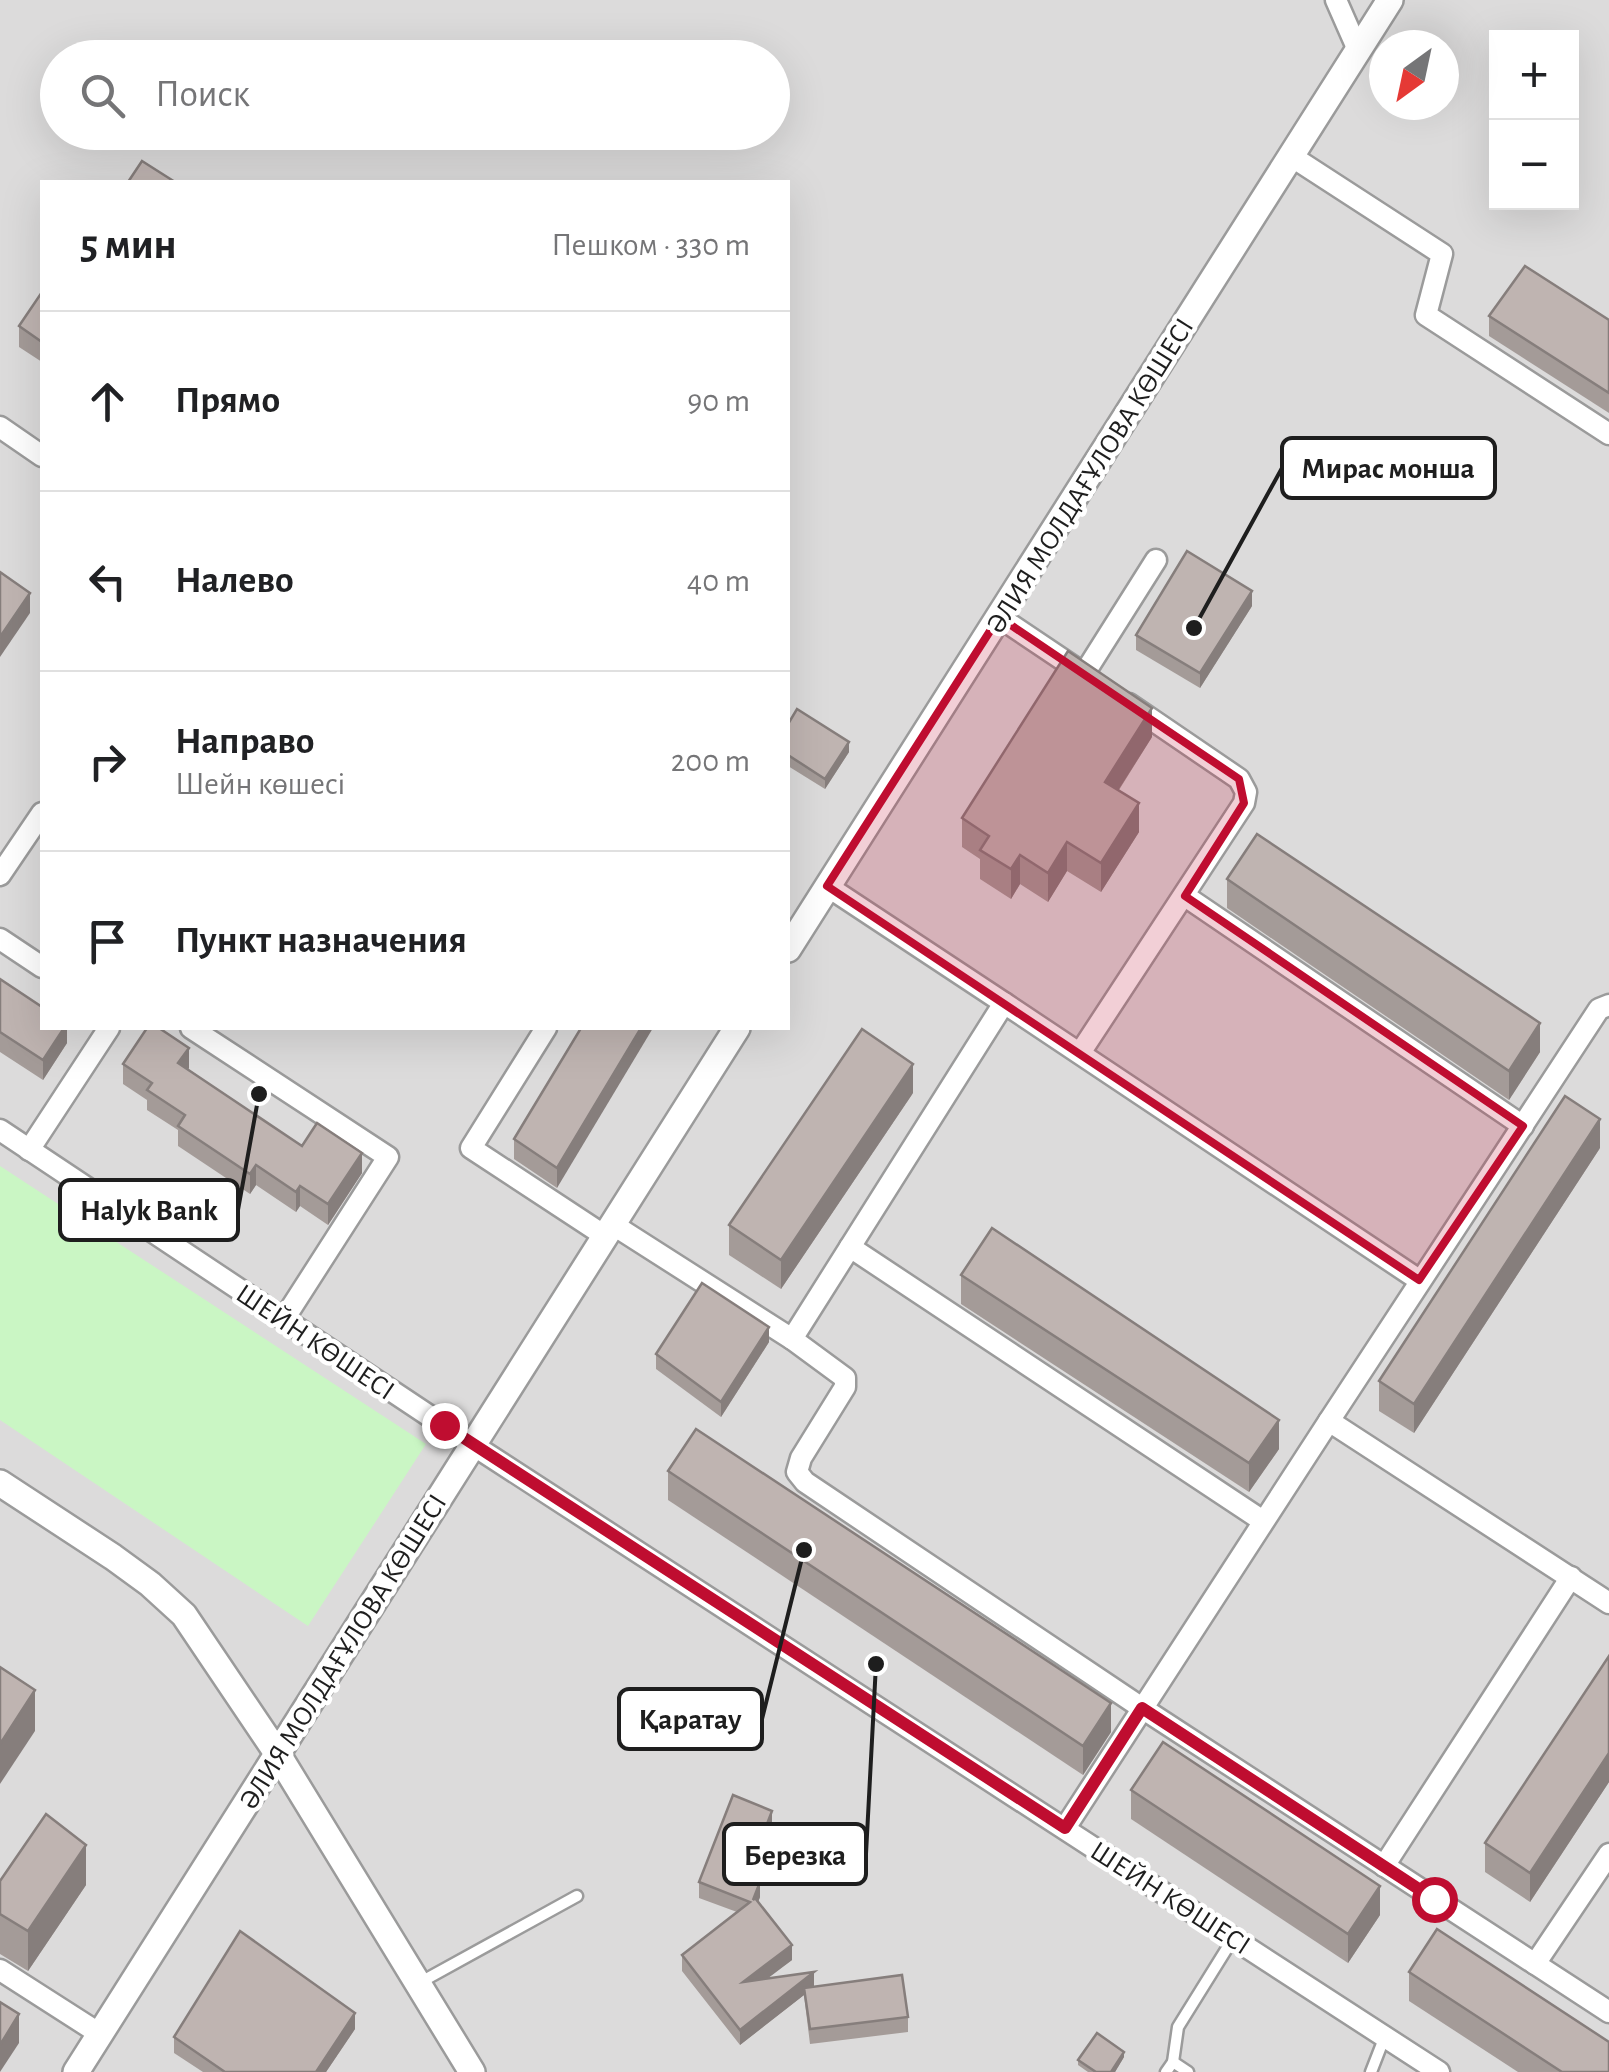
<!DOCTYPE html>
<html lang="ru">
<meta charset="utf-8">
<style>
body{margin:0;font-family:"Alegreya Sans",sans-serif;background:#f2f2f2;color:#202124}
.controls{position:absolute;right:30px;top:30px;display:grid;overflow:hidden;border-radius:0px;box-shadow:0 10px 40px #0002}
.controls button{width:90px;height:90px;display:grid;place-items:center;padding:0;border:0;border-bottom:2px solid #e0e0e0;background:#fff;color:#202124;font:50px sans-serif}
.compass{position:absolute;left:1369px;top:30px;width:90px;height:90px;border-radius:50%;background:#fff;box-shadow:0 10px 40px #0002;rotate:213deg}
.stop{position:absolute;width:30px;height:30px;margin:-22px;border:8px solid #bf0d30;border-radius:50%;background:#fff}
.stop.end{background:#bf0d30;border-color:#fff;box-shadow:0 2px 10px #0008}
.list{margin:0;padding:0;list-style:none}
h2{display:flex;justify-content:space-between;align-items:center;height:130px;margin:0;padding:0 40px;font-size:42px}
h2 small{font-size:32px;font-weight:400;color:#757577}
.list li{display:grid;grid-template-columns:65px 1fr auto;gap:30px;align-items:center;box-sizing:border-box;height:180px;padding:0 40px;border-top:2px solid #e0e0e0}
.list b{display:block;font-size:38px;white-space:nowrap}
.list p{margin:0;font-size:32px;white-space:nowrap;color:#757577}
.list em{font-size:32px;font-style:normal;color:#757577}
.icon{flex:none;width:55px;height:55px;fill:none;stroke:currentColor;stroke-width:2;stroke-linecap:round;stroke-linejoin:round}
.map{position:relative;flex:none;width:1609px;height:2072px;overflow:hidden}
.search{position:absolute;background:#fff;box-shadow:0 10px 40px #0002;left:40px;top:40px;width:750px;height:110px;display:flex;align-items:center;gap:25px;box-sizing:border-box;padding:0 35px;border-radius:55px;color:#757577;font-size:38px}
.panel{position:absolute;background:#fff;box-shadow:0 10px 40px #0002;left:40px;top:180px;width:750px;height:850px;border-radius:0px}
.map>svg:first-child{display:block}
.residential{fill:#dcdbdb;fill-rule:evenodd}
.park{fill:#caf6c4}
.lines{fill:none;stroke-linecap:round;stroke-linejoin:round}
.service-casing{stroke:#9b9b9b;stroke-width:15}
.minor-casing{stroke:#9b9b9b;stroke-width:25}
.tertiary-casing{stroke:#9b9b9b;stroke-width:30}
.service{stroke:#fff;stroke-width:10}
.minor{stroke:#fff;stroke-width:20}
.tertiary{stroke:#fff;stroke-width:25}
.wall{fill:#a49b98}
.shaded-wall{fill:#867e7c}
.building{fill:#bfb4b1;stroke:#867e7c;stroke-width:2.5}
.route{stroke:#bf0d30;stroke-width:12}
.marked{fill:#bf0d30;fill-opacity:0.2;stroke:#bf0d30;stroke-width:8;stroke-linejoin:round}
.labels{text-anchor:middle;stroke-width:9;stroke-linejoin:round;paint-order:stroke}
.street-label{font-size:28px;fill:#1e1e1e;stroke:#fff}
.leader{fill:none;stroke:#1e1e1e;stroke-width:4}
.callout-dot{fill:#1e1e1e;stroke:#fff;stroke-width:4}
.callout{fill:#fff;stroke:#1e1e1e;stroke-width:4}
.callout-label{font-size:30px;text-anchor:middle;font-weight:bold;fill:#1e1e1e}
</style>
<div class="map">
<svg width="1609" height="2072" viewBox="0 0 1609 2072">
<rect width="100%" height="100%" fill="#eee9e5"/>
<!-- residential -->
<path class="residential" d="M 0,0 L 1609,0 L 1609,2072 L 0,2072 ZM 1496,38 L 1572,38 L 1572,202 L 1496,202 ZM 1384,45 L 1444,45 L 1444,105 L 1384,105 ZM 58,58 L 772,58 L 772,132 L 58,132 ZM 42,182 L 788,182 L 788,1028 L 42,1028 Z"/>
<!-- park -->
<polygon class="park" points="0,1166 426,1444 308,1626 0,1420"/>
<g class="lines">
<!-- service casing -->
<g class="service-casing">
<g id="service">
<polyline points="419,1983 577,1896"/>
<polyline points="1173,2062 1188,2072"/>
<polyline points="1166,2072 1173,2062 1178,2027 1234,1937"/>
<polyline points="1371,2072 1385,2036"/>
</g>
</g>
<!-- minor casing -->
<g class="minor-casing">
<g id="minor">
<polyline points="1336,0 1358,50"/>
<polyline points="1291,156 1442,254 1426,315 1609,434"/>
<polyline points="0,427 42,456"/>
<polyline points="999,617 1084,674"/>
<polyline points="1084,674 1156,560"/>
<polyline points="0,875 42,813"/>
<polyline points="827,886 1004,1003"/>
<polyline points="1185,896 1523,1126"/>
<polyline points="0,939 42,967"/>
<polyline points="191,1028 388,1157 284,1319"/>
<polyline points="546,1028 471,1148 605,1236"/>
<polyline points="1080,1053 1244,803 1246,792 1239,779 1129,704"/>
<polyline points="0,1130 473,1445 1439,2072"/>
<polyline points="29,1150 109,1028"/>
<polyline points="612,1224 792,1339 845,1378 845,1387 801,1458 797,1472 805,1482 1142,1708 1609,2012"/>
<polyline points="850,1247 1263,1521"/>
<polyline points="792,1339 1004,1003 1419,1280"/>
<polyline points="1329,1421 1599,1009 1609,1005"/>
<polyline points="1065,1828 1329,1421 1609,1603"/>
<polyline points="1384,1866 1571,1577"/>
<polyline points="1535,1964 1609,1854"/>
<polyline points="0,1970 100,2034"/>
</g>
</g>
<!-- tertiary casing -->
<g class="tertiary-casing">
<g id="tertiary">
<polyline points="788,949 1390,0"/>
<polyline points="0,1483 113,1557 150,1584 184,1615 277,1753 472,2072"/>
<polyline points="76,2072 737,1028"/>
</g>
</g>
<!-- service -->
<use href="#service" class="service"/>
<!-- minor -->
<use href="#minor" class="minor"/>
<!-- tertiary -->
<use href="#tertiary" class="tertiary"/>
</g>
<!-- wall -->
<g class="wall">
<polygon points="42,292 42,362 19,347 19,326"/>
<polygon points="1489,316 1609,320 1609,413 1489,336"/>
<polygon points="1252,606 1200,688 1136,650 1136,635"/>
<polygon points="788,724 849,752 825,789 788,766"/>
<polygon points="1152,737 1119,790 1139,832 1101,892 1067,871 1048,902 1020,884 1011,899 980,879 980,859 962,847 962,818"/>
<polygon points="1227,879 1540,1052 1509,1100 1227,908"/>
<polygon points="0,979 67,1028 67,1043 43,1080 0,1052"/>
<polygon points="581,1028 557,1188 514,1159 514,1139"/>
<polygon points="123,1064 189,1068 188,1069 302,1146 362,1173 328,1225 300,1206 296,1212 256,1185 250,1194 178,1146 178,1130 147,1110 147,1100 123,1084"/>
<polygon points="913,1093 781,1289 729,1255 729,1225"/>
<polygon points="1600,1148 1414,1433 1379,1411 1379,1381"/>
<polygon points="961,1275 1279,1449 1249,1492 961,1304"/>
<polygon points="769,1342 721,1417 656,1369 656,1354"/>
<polygon points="668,1471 1111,1732 1083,1775 668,1500"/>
<polygon points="1609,1656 1609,1782 1530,1902 1485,1872 1485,1843"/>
<polygon points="1131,1790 1380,1915 1348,1963 1131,1819"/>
<polygon points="772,1826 752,1878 760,1897 758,1902 792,1960 767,1978 814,1986 908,2017 908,2032 810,2044 804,1995 740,2045 682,1971 682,1955 737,1912 699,1898 699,1882"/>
<polygon points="0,1881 86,1885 28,1971 0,1954"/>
<polygon points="1409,1972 1609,2072 1518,2072 1409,2001"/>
<polygon points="355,2029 326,2072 203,2072 174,2053 174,2037"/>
<polygon points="1124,2057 1115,2072 1088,2072 1078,2065 1078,2060"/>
</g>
<!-- shaded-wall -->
<g class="shaded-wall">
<polygon points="1252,591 1252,606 1200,688 1200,673"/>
<polygon points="30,593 30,613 0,657 0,637"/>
<polygon points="1152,708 1152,737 1105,811 1105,782"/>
<polygon points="849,742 849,752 825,789 825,779"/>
<polygon points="1139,803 1139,832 1101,892 1101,863"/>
<polygon points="1067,842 1067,871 1048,902 1048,873"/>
<polygon points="1020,855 1020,884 1011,899 1011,869"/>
<polygon points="1540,1023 1540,1052 1509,1100 1509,1071"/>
<polygon points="64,1028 67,1028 67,1043 43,1080 43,1060"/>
<polygon points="641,1028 653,1028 557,1188 557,1168"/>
<polygon points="189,1048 189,1068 178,1083 178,1063"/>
<polygon points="913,1064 913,1093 781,1289 781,1260"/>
<polygon points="1600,1119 1600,1148 1414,1433 1414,1404"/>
<polygon points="362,1153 362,1173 328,1225 328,1204"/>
<polygon points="256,1165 256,1185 250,1194 250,1174"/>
<polygon points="300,1186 300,1206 296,1212 296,1192"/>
<polygon points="769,1327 769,1342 721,1417 721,1402"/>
<polygon points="1279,1420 1279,1449 1249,1492 1249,1463"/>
<polygon points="35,1690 35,1731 0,1784 0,1744"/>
<polygon points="1111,1703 1111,1732 1083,1775 1083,1746"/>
<polygon points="1609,1753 1609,1782 1530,1902 1530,1873"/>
<polygon points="772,1811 772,1826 747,1892 747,1876"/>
<polygon points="86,1845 86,1885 28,1971 28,1931"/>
<polygon points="760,1882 760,1897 753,1915 753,1900"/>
<polygon points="1380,1886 1380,1915 1348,1963 1348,1934"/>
<polygon points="792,1945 792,1960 743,1997 743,1982"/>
<polygon points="814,1972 814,1987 804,1988 804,1995 740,2045 740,2030"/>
<polygon points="355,2013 355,2029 326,2072 316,2072"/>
<polygon points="19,2014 19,2043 0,2072 0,2045"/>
<polygon points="1124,2052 1124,2057 1115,2072 1111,2072"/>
</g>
<!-- building -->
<g class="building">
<polygon points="142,161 175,182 128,182"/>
<polygon points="1525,266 1609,320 1609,393 1489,316"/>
<polygon points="42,292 42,342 19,326"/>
<polygon points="1187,551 1252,591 1200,673 1136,635"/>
<polygon points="0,572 30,593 0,637"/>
<polygon points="1068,651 1152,708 1105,782 1139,803 1101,863 1067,842 1048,873 1020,855 1011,869 980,850 989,836 962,818"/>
<polygon points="797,709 849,742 825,779 788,755 788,724"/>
<polygon points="1257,834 1540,1023 1509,1071 1227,879"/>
<polygon points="0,979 42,1007 42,1028 64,1028 43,1060 0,1032"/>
<polygon points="147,1028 159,1028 189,1048 178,1063 302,1146 317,1123 362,1153 328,1204 300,1186 296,1192 256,1165 250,1174 178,1126 185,1115 147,1090 152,1083 123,1064"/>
<polygon points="581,1028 641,1028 557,1168 514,1139"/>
<polygon points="862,1029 913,1064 781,1260 729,1225"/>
<polygon points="1565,1096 1600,1119 1414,1404 1379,1381"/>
<polygon points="992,1228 1279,1420 1249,1463 961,1275"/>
<polygon points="702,1283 769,1327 721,1402 656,1354"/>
<polygon points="696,1429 1111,1703 1083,1746 668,1471"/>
<polygon points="1609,1656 1609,1753 1530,1873 1485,1843"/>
<polygon points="0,1667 35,1690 0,1744"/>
<polygon points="1163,1742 1380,1886 1348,1934 1131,1790"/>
<polygon points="733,1795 772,1811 747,1876 760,1882 753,1900 755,1898 792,1945 743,1982 814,1972 740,2030 682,1955 750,1902 699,1882"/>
<polygon points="46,1814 86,1845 28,1931 0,1914 0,1881"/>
<polygon points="1437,1929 1609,2042 1609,2072 1562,2072 1409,1972"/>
<polygon points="240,1931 355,2013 316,2072 225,2072 174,2037"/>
<polygon points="902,1975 908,2017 810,2029 804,1988"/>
<polygon points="0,2002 19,2014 0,2045"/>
<polygon points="1097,2033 1124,2052 1111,2072 1096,2072 1078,2060"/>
</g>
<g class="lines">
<!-- route -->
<polyline class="route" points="444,1425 1065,1828 1142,1708 1434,1899"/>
</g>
<!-- marked area -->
<path class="marked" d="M 999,617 L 1239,779 L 1244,803 L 1185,896 L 1523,1126 L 1419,1280 L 827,886 Z"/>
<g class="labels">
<!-- street labels -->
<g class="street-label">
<text transform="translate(1089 475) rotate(-58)" y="10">ӘЛИЯ МОЛДАҒҰЛОВА КӨШЕСІ</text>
<text transform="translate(316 1341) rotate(34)" y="10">ШЕЙН КӨШЕСІ</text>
<text transform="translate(342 1651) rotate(-58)" y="10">ӘЛИЯ МОЛДАҒҰЛОВА КӨШЕСІ</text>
<text transform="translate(1171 1897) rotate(33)" y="10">ШЕЙН КӨШЕСІ</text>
</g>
</g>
<!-- callouts -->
<path class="leader" d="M1194 628L1282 468M259 1094L238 1210M804 1550L762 1719M876 1664L866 1854"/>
<g class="callout-dot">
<circle cx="1194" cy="628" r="10"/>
<circle cx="259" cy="1094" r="10"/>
<circle cx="804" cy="1550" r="10"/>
<circle cx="876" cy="1664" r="10"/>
</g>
<g class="callout">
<rect x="1282" y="438" width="213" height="60" rx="10"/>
<rect x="60" y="1180" width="178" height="60" rx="10"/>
<rect x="619" y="1689" width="143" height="60" rx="10"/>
<rect x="724" y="1824" width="142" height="60" rx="10"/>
</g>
<g class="callout-label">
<text x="1388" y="478">Мирас монша</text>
<text x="149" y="1220">Halyk Bank</text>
<text x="690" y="1729">Қаратау</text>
<text x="795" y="1865">Березка</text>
</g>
</svg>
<div class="controls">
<button>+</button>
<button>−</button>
</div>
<svg class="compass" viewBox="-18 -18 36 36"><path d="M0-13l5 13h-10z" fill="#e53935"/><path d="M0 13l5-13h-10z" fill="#757577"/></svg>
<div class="stop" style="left:1434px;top:1899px"></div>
<div class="stop end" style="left:444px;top:1425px"></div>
<div class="search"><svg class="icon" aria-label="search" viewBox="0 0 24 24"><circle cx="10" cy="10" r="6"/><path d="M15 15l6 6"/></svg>Поиск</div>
<section class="panel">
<h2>5 мин<small>Пешком · 330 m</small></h2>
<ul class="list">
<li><svg class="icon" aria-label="ahead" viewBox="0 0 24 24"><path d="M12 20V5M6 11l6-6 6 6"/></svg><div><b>Прямо</b></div><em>90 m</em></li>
<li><svg class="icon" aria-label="left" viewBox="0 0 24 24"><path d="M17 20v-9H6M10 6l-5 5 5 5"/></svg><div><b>Налево</b></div><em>40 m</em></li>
<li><svg class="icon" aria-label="right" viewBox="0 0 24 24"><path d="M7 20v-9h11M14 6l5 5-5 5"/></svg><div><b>Направо</b><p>Шейн көшесі</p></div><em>200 m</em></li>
<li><svg class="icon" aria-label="arrive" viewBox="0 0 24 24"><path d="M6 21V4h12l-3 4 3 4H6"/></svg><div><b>Пункт назначения</b></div></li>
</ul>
</section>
</div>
